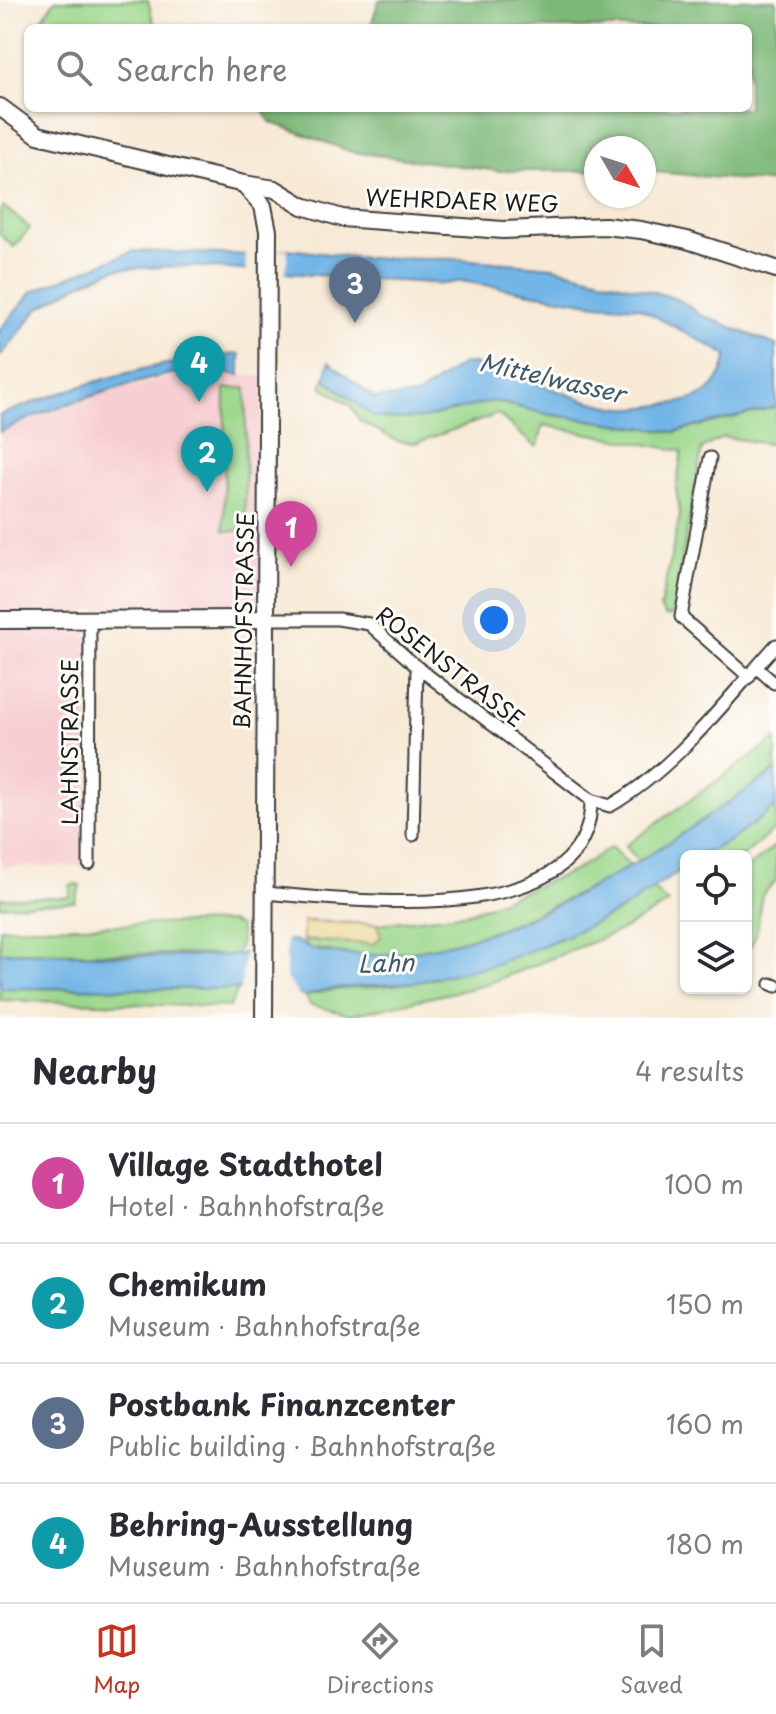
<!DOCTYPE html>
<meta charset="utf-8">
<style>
body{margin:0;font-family:"Playpen Sans",sans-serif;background:#f7f7f7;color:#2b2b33}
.controls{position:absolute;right:24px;bottom:24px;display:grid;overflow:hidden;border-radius:12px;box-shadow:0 2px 6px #0004}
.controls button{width:72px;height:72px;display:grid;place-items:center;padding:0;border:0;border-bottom:2px solid #e1e1e2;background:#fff;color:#2b2b33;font:40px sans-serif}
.compass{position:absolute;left:584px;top:136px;width:72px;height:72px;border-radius:50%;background:#fff;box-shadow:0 2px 6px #0004;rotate:129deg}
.you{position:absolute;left:494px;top:620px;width:28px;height:28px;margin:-20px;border:6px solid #fff;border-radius:50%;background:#1a73e8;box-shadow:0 0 0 12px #1a73e833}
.badge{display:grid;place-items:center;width:52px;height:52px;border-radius:50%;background:#c8321e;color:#fff;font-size:26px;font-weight:700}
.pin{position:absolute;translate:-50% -66px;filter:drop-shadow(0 2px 4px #0008)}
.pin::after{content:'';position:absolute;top:42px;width:28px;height:24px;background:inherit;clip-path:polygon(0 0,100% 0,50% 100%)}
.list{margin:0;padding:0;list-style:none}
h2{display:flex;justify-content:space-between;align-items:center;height:104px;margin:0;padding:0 32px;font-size:34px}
h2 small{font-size:26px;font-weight:400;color:#7c7c81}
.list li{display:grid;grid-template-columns:52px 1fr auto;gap:24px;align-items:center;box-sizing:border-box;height:120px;padding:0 32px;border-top:2px solid #e1e1e2}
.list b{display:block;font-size:30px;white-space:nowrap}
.list p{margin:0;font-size:26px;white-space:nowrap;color:#7c7c81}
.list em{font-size:26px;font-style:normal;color:#7c7c81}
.icon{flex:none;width:44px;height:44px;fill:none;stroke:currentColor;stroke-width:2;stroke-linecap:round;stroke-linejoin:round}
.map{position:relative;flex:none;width:776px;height:1018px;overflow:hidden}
.search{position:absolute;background:#fff;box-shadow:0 2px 6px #0004;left:24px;right:24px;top:24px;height:88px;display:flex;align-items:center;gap:20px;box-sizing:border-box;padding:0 28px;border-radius:12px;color:#7c7c81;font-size:30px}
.sheet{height:584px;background:#fff}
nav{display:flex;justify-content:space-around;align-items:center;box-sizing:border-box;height:112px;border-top:2px solid #e1e1e2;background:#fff;font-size:22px;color:#7c7c81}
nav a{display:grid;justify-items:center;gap:4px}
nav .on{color:#c8321e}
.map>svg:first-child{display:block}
.built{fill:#f7cfd2}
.green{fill:#9bd78b;stroke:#5c7a54;stroke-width:2}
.forest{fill:#7cb877;stroke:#4c6a4a;stroke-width:2}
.sand{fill:#eeda9e;stroke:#857b5d;stroke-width:2}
.water{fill:#72b5e7;stroke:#476882;stroke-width:2}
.pier{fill:#f7e9d5}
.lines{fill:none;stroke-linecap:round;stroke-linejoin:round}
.street-casing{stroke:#3d3b38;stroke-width:15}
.secondary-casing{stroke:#3d3b38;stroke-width:20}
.street{stroke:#fff;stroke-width:11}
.secondary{stroke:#fff;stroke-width:16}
.labels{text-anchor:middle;stroke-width:6;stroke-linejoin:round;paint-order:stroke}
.street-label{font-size:22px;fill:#1c1c1c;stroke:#fdfcf7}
.water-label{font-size:24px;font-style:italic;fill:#3e596d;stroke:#fdfcf7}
</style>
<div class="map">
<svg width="776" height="1018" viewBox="0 0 776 1018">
<rect width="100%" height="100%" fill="#fdfcf7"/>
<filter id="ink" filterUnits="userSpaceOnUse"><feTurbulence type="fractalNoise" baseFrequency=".0125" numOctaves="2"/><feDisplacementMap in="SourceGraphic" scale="16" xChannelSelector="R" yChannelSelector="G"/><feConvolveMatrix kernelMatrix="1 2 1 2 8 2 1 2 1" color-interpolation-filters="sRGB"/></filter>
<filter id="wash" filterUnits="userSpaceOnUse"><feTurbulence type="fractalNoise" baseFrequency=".006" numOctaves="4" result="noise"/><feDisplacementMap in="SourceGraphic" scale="32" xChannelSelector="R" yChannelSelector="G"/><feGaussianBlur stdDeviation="1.8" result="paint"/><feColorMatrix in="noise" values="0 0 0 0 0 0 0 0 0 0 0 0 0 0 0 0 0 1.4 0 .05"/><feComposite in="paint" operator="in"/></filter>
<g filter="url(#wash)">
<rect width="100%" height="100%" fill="#f7e9d5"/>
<!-- built -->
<polygon class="built" points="201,370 263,377 262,613 87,610 87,866 0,867 0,432 99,395"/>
<!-- green -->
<g class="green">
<polygon points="55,0 148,0 155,28 36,28"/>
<polygon points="3,206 30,228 14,247 0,235 0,210"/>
<polygon points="325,379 374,417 493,401 547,414 674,432 776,407 776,445 723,437 702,449 672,615 665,616 660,608 680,515 676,489 682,451 543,425 538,446 534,446 498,414 416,443 397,441 360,421 351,406 321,386"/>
<polygon points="225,388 246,388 245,531 224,531"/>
<polygon points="776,739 776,770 640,862 625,846"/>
<polygon points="776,807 776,828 743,856 703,856"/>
<path d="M 776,845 L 776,881 L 762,895 C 757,917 762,934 746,952 L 746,869 Z"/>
<path d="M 611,847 L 631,867 C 554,907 459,955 370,955 C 350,955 329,951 309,948 L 303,940 L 373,944 L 381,937 L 377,924 L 469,913 L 574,871 Z"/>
<polygon points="75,884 80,886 75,902 0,906 0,898 70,897 70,886"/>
<path d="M 653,889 L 668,903 L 622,930 L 482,986 L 350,1015 L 310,1005 L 305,996 C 343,985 382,989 421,981 C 502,966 584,934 653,889 Z"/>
<path d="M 230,922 L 239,927 C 242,939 242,946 234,955 L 0,952 L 0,928 Z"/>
<polygon points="0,988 238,989 229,1007 0,1000"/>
</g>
<!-- forest -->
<polygon class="forest" points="379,0 776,0 776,183 644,171 644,148 596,148 596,171 499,171 352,152 270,122 262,108 748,108 748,28 370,28"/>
<!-- sand -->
<polygon class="sand" points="303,921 377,924 381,937 373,944 303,940"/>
<!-- water -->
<g class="water">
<path d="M 288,249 L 361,258 L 459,259 L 553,267 L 665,295 L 681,301 L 701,315 L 776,345 L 776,407 L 674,432 L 547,414 L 493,401 L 424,418 L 394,419 L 374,417 L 325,379 L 329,362 L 374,398 L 416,396 L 464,363 C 519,369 568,402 624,408 C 638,409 654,406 667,404 C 702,401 720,390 727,355 L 638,307 L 596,304 L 461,281 L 444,284 L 186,266 L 115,269 L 80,284 L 38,309 L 0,357 L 0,329 L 33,291 L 133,251 L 255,255 Z"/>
<path d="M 240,354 L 240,375 C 228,374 215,370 203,370 C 165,369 35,413 0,432 L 0,415 C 77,385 157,360 240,354 Z"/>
<path d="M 776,770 L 776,807 C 750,825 718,856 686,856 L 686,867 L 618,912 L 566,936 L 493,965 L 417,982 L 330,989 L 305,996 L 238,989 L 0,988 L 0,952 C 76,953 155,959 231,955 C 251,954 270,941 290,940 C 300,939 303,947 311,949 C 329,953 354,955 372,955 C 519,950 659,851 776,770 Z"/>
</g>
<!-- pier -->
<g class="pier">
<polygon points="288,249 285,279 246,275 246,253"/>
<polygon points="286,936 286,978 302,1000 240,993 245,948"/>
</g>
</g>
<g filter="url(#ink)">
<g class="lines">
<!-- street casing -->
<g class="street-casing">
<g id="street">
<polyline points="710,458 681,617 749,677"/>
<path d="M 266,619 L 338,619 L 369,624 L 417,667 L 591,800 L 610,806 C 676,768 725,701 776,645"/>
<polyline points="757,668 774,683"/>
<polyline points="413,835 417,667"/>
<polyline points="89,864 90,620"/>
<path d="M 263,893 C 348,899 592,934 591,800"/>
<polyline points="771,984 776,986"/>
</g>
</g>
<!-- secondary casing -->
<g class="secondary-casing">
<g id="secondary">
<polyline points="0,107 38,135 244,184 275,189 303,206 342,218 503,230 605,226 641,230 687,240 776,269"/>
<polyline points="244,184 263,206 268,231 264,1018"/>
<polyline points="0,620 266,619"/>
</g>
</g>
<!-- street -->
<use href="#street" class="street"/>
<!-- secondary -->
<use href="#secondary" class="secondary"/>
</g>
</g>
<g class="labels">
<!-- street labels -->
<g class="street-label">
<text transform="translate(462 201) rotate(2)" y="8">WEHRDAER WEG</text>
<text transform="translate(244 621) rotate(-89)" y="8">BAHNHOFSTRASSE</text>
<text transform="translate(450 667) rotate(38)" y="8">ROSENSTRASSE</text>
<text transform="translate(70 742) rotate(-90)" y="8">LAHNSTRASSE</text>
</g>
<!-- water labels -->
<g class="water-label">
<text transform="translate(552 379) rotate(13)" y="8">Mittelwasser</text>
<text transform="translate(386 964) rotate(-2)" y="8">Lahn</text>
</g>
</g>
</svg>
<div class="controls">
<button><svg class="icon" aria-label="locate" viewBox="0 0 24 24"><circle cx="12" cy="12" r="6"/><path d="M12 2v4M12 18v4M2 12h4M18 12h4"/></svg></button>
<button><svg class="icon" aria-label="layers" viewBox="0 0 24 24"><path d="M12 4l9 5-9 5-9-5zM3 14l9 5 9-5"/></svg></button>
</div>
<svg class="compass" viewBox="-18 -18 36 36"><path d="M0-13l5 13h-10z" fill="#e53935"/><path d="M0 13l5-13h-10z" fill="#7c7c81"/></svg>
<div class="you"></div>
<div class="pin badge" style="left:291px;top:567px;background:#d1479c">1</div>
<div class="pin badge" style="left:207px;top:492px;background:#0f9aa8">2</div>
<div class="pin badge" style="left:355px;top:323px;background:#5c6f8a">3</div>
<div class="pin badge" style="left:199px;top:402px;background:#0f9aa8">4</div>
<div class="search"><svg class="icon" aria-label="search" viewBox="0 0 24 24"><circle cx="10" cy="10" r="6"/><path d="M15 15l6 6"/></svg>Search here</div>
</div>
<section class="sheet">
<h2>Nearby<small>4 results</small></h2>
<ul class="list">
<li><span class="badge" style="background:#d1479c">1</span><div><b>Village Stadthotel</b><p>Hotel · Bahnhofstraße</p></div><em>100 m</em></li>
<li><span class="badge" style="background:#0f9aa8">2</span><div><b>Chemikum</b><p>Museum · Bahnhofstraße</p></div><em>150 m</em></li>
<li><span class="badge" style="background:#5c6f8a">3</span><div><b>Postbank Finanzcenter</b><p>Public building · Bahnhofstraße</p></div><em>160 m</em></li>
<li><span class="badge" style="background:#0f9aa8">4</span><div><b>Behring-Ausstellung</b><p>Museum · Bahnhofstraße</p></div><em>180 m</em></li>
</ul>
</section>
<nav>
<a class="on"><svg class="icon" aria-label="map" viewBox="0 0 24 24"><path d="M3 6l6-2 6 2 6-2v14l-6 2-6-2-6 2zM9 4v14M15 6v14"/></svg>Map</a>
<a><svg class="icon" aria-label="directions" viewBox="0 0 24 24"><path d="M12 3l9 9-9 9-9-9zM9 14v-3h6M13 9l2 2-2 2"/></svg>Directions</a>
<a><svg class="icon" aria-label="saved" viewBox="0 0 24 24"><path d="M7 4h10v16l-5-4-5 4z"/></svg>Saved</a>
</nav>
